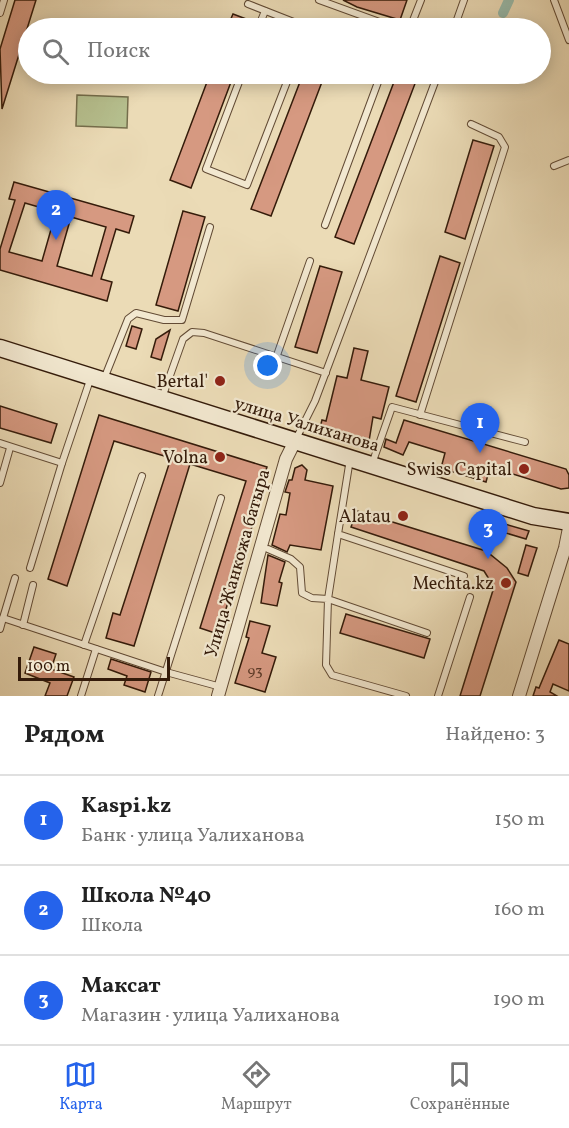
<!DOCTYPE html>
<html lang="ru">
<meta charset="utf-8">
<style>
body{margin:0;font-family:Vollkorn,serif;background:#f6f6f6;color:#222}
.scale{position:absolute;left:18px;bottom:15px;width:152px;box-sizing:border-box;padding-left:6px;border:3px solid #341b0a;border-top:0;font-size:16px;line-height:21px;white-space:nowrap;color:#341b0a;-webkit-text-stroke:4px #f2e8d0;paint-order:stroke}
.you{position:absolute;left:268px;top:366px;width:21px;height:21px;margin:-15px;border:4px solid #fff;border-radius:50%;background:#1a73e8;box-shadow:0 0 0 9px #1a73e833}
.badge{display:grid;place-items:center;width:39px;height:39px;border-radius:50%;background:#2563eb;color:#fff;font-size:20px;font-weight:700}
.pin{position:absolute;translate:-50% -50px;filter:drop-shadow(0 2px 3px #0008)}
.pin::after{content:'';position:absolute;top:32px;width:21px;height:18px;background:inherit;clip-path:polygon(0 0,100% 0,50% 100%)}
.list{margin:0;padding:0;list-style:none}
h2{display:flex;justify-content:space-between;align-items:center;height:78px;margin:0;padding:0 24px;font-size:26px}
h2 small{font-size:20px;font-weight:400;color:#767676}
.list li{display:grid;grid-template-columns:39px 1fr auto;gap:18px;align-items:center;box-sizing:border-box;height:90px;padding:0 24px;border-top:2px solid #e0e0e0}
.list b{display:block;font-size:22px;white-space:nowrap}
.list p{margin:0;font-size:20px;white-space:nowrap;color:#767676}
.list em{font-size:20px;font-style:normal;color:#767676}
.icon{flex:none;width:33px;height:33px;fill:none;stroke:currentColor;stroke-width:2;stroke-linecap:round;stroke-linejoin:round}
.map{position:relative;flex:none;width:569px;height:696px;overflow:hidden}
.search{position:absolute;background:#fff;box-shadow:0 3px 15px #0003;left:18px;right:18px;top:18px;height:66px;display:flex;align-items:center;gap:15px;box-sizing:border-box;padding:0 21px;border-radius:33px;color:#767676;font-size:22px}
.sheet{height:348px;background:#fff}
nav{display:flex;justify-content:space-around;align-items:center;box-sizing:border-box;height:84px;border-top:2px solid #e0e0e0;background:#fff;font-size:16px;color:#767676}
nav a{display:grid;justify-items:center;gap:3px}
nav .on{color:#2563eb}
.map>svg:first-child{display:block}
.green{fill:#b6c08f;stroke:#756e4c;stroke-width:1.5}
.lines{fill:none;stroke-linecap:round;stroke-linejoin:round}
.canal{stroke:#99bbab;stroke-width:10}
.building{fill:#d69981;stroke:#341b0a;stroke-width:1.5;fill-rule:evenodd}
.lane-casing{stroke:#624b35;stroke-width:8}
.street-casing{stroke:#624b35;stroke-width:14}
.secondary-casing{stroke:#341b0a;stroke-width:19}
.lane{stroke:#f2e8d0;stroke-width:6}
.street{stroke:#f2e8d0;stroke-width:12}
.secondary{stroke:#f2e8d0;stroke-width:16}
.poi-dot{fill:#8f2418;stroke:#f2e8d0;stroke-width:2}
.labels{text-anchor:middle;stroke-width:4.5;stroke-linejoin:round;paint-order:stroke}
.number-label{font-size:15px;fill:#5c3a28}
.poi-label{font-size:18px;fill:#341b0a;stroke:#f2e8d0;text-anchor:end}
.street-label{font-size:18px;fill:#341b0a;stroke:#f2e8d0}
</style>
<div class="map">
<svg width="569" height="696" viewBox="0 0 569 696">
<rect width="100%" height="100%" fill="#ebdbb6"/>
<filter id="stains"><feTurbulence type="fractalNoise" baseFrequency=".00333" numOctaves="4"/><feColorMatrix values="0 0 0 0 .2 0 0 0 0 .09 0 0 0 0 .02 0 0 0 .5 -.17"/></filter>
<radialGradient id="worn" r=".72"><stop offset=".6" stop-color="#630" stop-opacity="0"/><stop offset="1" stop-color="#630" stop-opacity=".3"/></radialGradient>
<!-- green -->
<polygon class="green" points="77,95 128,97 127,128 76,126"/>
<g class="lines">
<!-- canal -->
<polyline class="canal" points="503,13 509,0"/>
</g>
<!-- building -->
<g class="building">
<polygon points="15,0 36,0 2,109 0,49"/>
<polygon points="343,0 407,0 400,20 357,7"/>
<polygon points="233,14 254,22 251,28 227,28"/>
<polygon points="210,74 234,74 191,188 170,180"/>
<polygon points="303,74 325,74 271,216 251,209"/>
<polygon points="397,74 416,81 354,244 335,237"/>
<polygon points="473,140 494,146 465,239 445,232"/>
<path d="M 14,182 L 134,216 L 129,233 L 116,229 L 101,279 L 112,282 L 107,301 L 0,270 L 0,249 L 15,200 L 9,199 ZM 25,203 L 56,212 L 42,261 L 9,252 ZM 71,217 L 106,227 L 92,276 L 57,266 Z"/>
<polygon points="183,211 205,217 178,311 156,305"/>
<polygon points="440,256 460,263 416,402 396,396"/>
<polygon points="320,266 342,272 317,353 295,347"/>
<polygon points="132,326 142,329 136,349 126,346"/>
<polygon points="170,330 161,360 151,357 156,339"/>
<polygon points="354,348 368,351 361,380 389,387 381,419 373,417 369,441 320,428 322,420 326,421 337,376 347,378"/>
<polygon points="0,406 57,424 51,443 0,428"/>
<polygon points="99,415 267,467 258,494 262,495 218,634 200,628 246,481 190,464 134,646 106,638 113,613 120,615 171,458 114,441 67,586 48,579"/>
<polygon points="404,420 566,469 569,475 569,488 561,489 490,467 486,482 441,468 445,453 409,442 403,455 384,447 386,439 396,443"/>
<polygon points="302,465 307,470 305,480 333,486 321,550 290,545 287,552 272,545 280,514 286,515 290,493 285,492 289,480 292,480 295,468"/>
<polygon points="357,511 486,551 507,568 516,582 480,696 460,696 494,587 484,571 351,527"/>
<polygon points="491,520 529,531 526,539 489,528"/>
<polygon points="526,545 537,548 528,576 518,573"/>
<polygon points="268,555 285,562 279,582 282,583 277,606 261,603"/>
<polygon points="346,614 430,639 424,658 340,633"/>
<polygon points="250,621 270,626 262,653 276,657 265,692 235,683 249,638 246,637"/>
<polygon points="559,640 569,644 569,691 553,684 550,692 557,696 533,696 536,687 539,688"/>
<polygon points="34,647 56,654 51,669 74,677 67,696 45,696 50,683 25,673"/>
<polygon points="111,659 151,672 145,692 124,685 127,676 108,669"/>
</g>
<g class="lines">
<!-- lane casing -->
<g class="lane-casing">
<g id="lane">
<polyline points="319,0 396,28"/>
<polyline points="554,0 569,40"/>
<polyline points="248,4 309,28"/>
<polyline points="0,13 4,0"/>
<polyline points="258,28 265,11"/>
<polyline points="410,28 421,0"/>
<polyline points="454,28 464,0"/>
<polyline points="242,74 206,169 247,185 290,74"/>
<polyline points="554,166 569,160"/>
<polyline points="325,225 381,74"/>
<polyline points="276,358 310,261"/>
<polyline points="104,379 128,319 136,313 164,320 182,320 210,227"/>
<polyline points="162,398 183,339 192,332 204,333 326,373"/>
<polyline points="420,415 505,147 499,137 471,124"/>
<polyline points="296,439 315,401 438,74"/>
<polyline points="0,443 62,463 91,377"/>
<polyline points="350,459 338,534 464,576"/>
<polyline points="372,464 392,407 525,442"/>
<polyline points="0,483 10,448"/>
<polyline points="338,534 328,599 427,633"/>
<polyline points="268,549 291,559 300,567 302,593 312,598 328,599 326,665 332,675 406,696"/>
<polyline points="30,568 62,463"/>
<polyline points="3,618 15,578"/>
<polyline points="23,625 33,585"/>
<polyline points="0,629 3,618 166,672 221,687"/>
<polyline points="84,645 142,476"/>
<polyline points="81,696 96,649"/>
<polyline points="158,696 221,498"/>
<polyline points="438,696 470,597"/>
</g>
</g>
<!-- street casing -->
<g class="street-casing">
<g id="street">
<polyline points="218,696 286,459 295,441"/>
<polyline points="519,696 565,548 569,528"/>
</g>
</g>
<!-- secondary casing -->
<g class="secondary-casing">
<polyline id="secondary" points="0,348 533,516 569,522"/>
</g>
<!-- lane -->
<use href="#lane" class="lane"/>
<!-- street -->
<use href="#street" class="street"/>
<!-- secondary -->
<use href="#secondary" class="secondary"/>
</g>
<!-- markers -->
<g class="poi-dot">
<circle cx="220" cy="381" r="6"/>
<circle cx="220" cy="457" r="6"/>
<circle cx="524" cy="469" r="6"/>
<circle cx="403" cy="516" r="6"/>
<circle cx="506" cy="583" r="6"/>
</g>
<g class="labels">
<!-- number labels -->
<g class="number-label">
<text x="255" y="675">93</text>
</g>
<!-- poi labels -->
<g class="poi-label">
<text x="208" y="387">Bertal'</text>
<text x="208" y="463">Volna</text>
<text x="512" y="475">Swiss Capital</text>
<text x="391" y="522">Alatau</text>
<text x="494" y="589">Mechta.kz</text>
</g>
<!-- street labels -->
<g class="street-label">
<text transform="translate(307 424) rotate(17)" y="6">улица Уалиханова</text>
<text transform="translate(237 563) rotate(-74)" y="6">Улица Жанкожа батыра</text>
</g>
</g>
<rect width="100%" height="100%" filter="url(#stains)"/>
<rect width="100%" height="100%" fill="url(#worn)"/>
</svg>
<div class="scale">100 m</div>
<div class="you"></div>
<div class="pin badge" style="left:480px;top:453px">1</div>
<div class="pin badge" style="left:56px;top:240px">2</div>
<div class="pin badge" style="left:488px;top:559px">3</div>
<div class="search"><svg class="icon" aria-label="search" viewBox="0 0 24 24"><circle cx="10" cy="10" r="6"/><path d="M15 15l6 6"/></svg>Поиск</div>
</div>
<section class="sheet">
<h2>Рядом<small>Найдено: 3</small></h2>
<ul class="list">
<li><span class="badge">1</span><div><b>Kaspi.kz</b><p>Банк · улица Уалиханова</p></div><em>150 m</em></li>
<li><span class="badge">2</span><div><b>Школа №40</b><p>Школа</p></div><em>160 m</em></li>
<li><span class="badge">3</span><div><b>Максат</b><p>Магазин · улица Уалиханова</p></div><em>190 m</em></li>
</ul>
</section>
<nav>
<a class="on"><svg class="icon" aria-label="map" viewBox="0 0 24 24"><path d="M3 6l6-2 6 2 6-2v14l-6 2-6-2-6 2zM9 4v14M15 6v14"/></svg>Карта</a>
<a><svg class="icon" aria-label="directions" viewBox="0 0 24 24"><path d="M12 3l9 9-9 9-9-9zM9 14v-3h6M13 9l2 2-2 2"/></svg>Маршрут</a>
<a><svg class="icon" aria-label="saved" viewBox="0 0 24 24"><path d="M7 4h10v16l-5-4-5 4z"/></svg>Сохранённые</a>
</nav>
